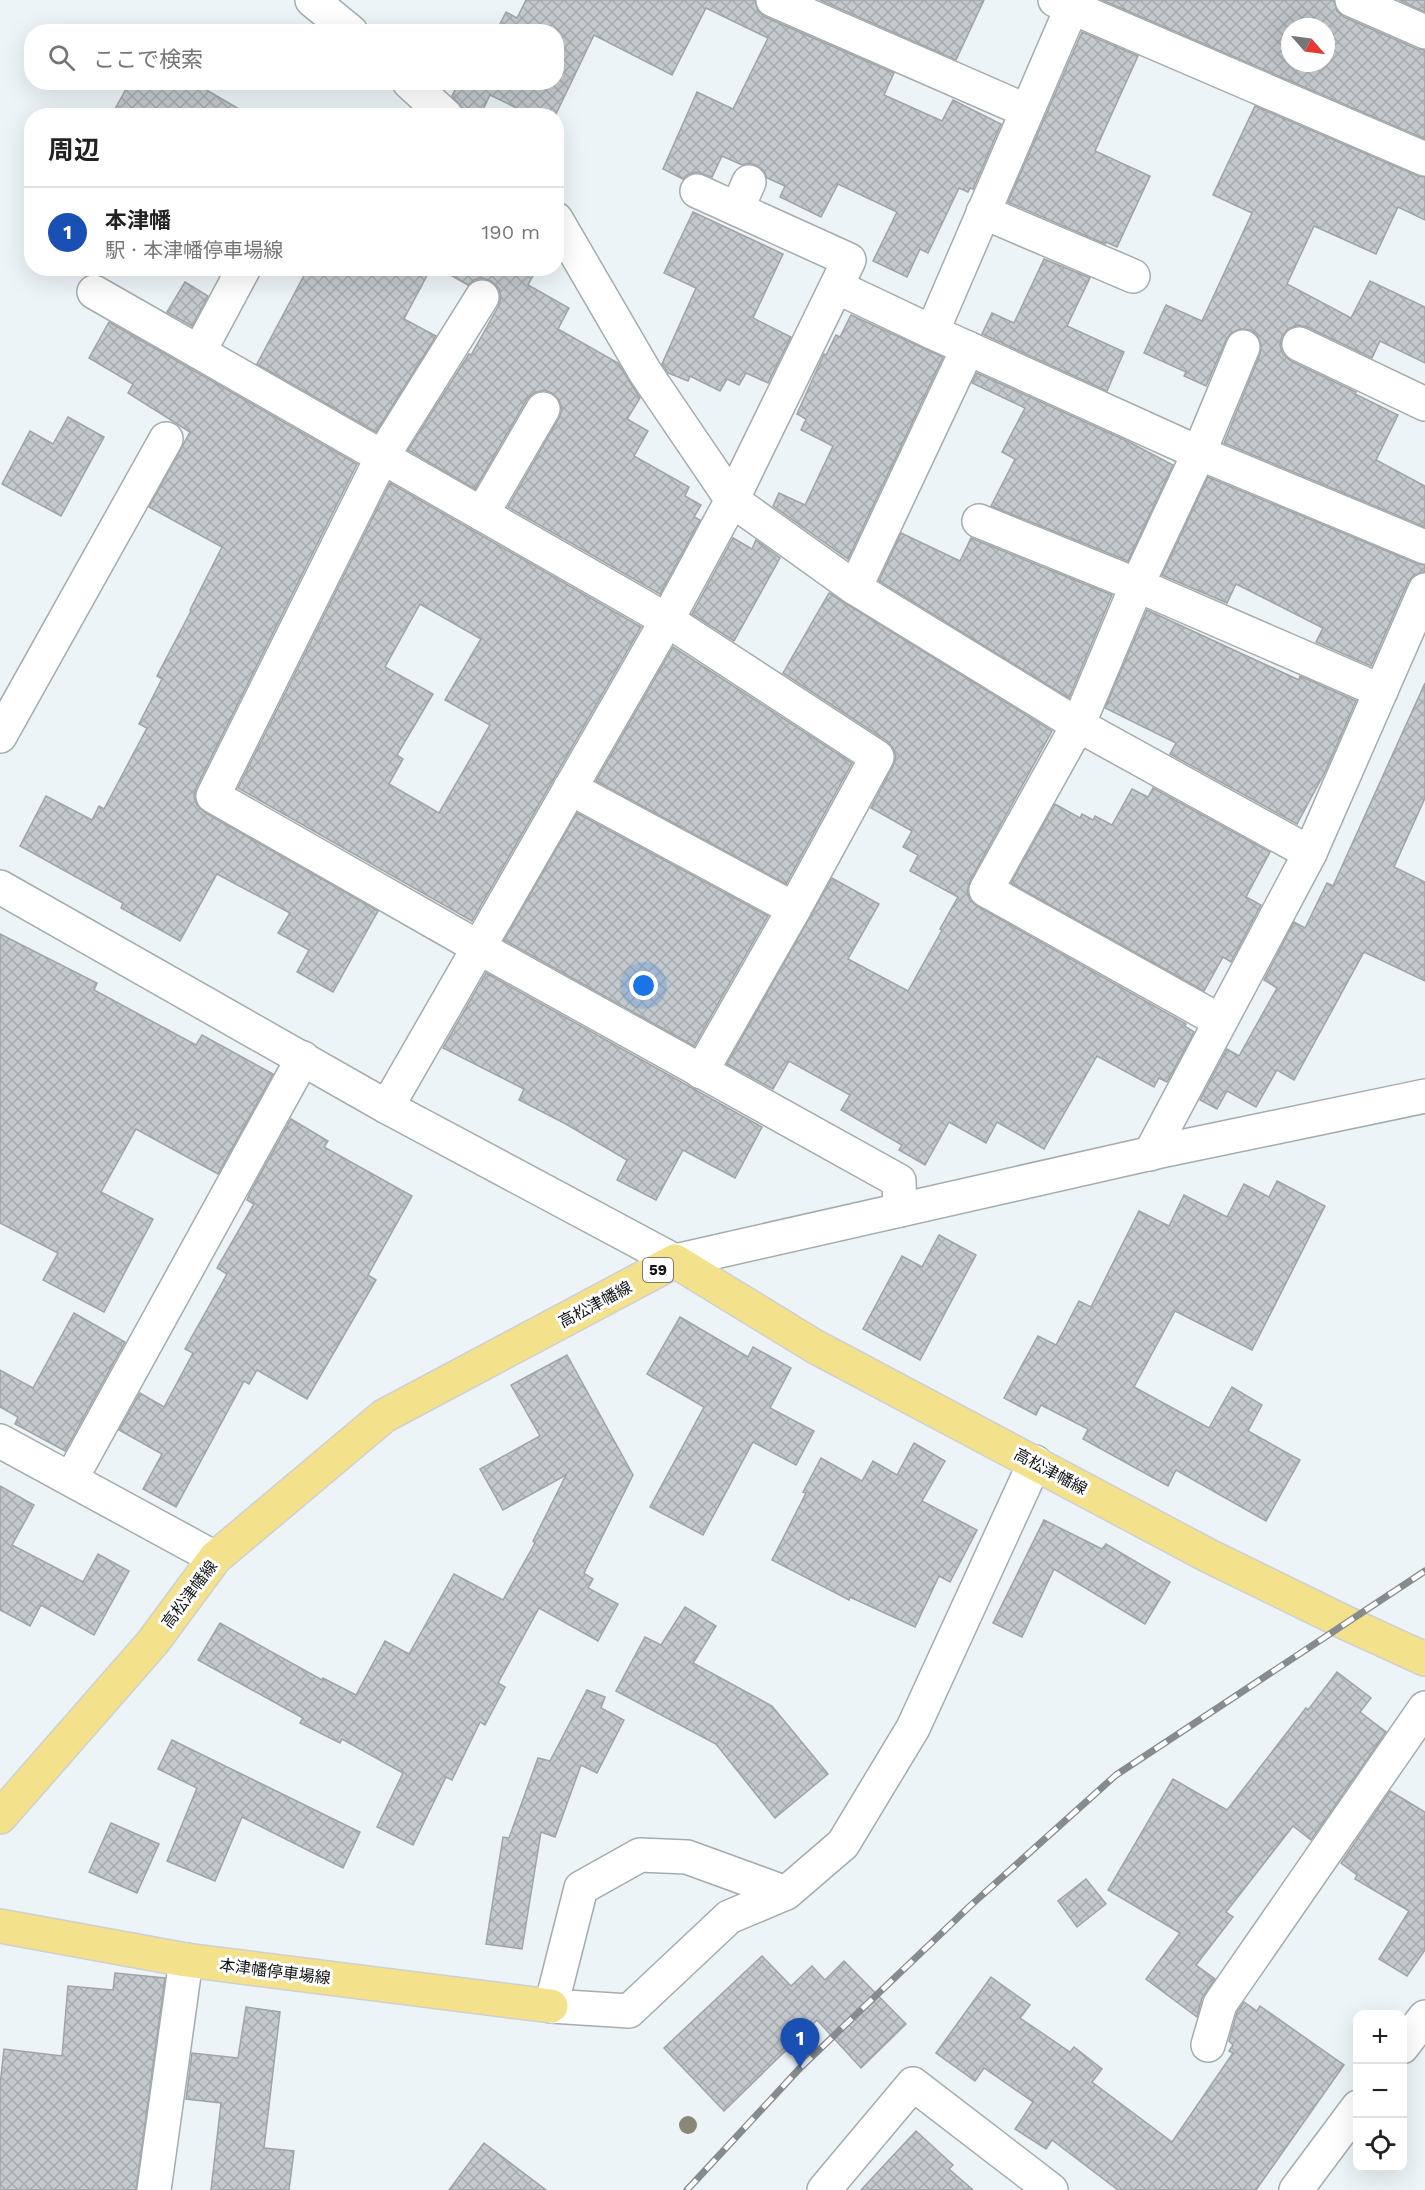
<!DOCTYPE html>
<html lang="ja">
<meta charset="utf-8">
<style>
body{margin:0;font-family:"Work Sans","Noto Sans JP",sans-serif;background:#f2f2f2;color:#222}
.controls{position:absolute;right:18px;bottom:18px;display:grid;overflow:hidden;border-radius:12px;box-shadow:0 6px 24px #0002}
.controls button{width:54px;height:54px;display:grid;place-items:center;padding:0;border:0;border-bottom:2px solid #e0e0e0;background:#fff;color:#222;font:30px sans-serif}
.compass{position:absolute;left:1281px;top:18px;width:54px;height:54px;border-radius:50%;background:#fff;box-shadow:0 6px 24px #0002;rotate:118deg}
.you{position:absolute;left:644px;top:986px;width:21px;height:21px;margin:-15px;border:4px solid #fff;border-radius:50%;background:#1a73e8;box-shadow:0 0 0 9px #1a73e833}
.badge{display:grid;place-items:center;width:39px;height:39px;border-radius:50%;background:#db2777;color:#fff;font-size:20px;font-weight:700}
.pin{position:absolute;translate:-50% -50px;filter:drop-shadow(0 2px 3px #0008)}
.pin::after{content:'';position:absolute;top:32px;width:21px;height:18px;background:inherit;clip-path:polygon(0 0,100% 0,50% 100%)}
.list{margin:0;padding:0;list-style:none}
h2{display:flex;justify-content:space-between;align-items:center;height:78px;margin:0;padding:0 24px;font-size:26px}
h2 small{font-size:20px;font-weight:400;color:#767676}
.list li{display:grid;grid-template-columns:39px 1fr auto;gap:18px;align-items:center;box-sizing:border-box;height:90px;padding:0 24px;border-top:2px solid #e0e0e0}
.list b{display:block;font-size:22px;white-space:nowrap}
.list p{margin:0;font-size:20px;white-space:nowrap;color:#767676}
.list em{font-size:20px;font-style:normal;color:#767676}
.icon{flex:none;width:33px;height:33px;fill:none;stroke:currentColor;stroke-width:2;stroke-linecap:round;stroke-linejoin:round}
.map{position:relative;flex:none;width:1425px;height:2190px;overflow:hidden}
.search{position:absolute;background:#fff;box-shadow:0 6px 24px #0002;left:24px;top:24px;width:540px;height:66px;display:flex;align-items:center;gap:15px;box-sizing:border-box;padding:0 21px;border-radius:24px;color:#767676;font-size:22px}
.panel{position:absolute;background:#fff;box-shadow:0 6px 24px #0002;left:24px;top:108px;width:540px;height:168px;border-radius:24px}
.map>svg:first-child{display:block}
.building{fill:url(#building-cross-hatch);stroke:#9ea4a7;stroke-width:1.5;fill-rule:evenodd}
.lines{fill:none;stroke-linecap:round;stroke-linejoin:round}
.minor-casing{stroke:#a5acae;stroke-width:36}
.major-casing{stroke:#cfd0d0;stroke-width:36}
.minor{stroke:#fff;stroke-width:33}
.major{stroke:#f4e18c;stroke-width:33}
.rail-casing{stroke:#868b8d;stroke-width:7}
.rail{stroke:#fff;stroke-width:4.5;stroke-dasharray:14;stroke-linecap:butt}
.tree{fill:#898877}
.labels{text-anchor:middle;stroke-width:6;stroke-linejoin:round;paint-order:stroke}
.shield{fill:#fff;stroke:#585a5a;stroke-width:1.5}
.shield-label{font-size:15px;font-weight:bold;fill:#111314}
.street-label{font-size:16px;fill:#111314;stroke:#fff}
</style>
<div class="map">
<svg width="1425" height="2190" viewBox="0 0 1425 2190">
<defs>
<pattern id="building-cross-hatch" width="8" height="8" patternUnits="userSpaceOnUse" patternTransform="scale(1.5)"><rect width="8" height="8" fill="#c3c9cc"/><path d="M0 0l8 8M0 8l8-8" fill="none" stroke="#a6acae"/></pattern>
</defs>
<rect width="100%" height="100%" fill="#edf4f7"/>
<!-- building -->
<g class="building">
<polygon points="526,0 755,0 758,11 765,17 894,73 884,95 942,121 953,100 1001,124 973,189 970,188 968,192 959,188 928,253 920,249 907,277 873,261 897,212 838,184 821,217 780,197 785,186 767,178 764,171 756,165 748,163 742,165 722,156 712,177 696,172 687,175 683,179 663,169 697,92 733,109 768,38 706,8 672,75 594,35 555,116 533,116 490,95 480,116 464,116 464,110 452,96 459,82 556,82 556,32 496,32 506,12 517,18"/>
<polygon points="820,0 984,0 956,60"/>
<path d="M 1102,0 L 1334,0 L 1337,11 L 1344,17 L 1417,49 L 1425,50 L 1425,139 ZM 1290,27 L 1326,27 L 1326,63 L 1290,63 Z"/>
<polygon points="1399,0 1425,0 1425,12"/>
<polygon points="1082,32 1138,56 1095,151 1150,176 1117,247 1106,242 1105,244 1008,202"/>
<polygon points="130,82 193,82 251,116 111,116"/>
<polygon points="1255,106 1418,176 1425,177 1425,220 1398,207 1376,254 1314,226 1287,284 1351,318 1370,281 1425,307 1425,363 1380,341 1372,358 1307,327 1298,325 1288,329 1282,336 1280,345 1283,354 1291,361 1356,392 1355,394 1398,415 1376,460 1425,486 1425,527 1224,443 1260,354 1261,344 1257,335 1251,330 1240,329 1231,333 1226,340 1206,386 1184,376 1186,372 1144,353 1166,305 1202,321 1252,213 1213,195"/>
<polygon points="693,212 783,254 753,318 791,337 768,383 746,373 739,385 727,379 720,391 690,376 688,381 668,373 662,364 696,288 664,273"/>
<polygon points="1044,259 1090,278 1067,326 1124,352 1107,391 982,334 992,313 1014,323"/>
<polygon points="308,268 431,268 404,319 436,336 376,432 257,364"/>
<polygon points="438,268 537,268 528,285 569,308 558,329 618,363 640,398 627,419 648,431 634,456 689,487 685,496 701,505 694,517 700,520 660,594 508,507 559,418 562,410 559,400 552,393 544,390 534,393 527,399 475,489 408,450 469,354 471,355 498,307 501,298 499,289 491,281 482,278 474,280 468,285"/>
<polygon points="185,282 208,296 192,326 167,312"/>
<polygon points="851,315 943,357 848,559 773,506 779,493 805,505 833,446 801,430 806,419 797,414 824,354 826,355 836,335 840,337"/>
<polygon points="109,322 357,464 196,788 194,796 197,805 204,812 378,911 333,992 297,972 309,950 278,933 290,913 217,874 180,941 121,908 123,903 20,846 46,796 92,820 99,806 104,809 147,728 139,724 162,679 157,676 191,611 190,610 222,547 149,507 190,432 128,393 133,384 89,358"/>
<polygon points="977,373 1127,441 1173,465 1128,561 991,506 1015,459 1002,452 1025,408 972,383"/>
<polygon points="68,417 104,437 61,516 2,484 30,431 53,444"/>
<polygon points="1208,477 1418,564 1425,565 1425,572 1414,575 1408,582 1371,666 1316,642 1323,628 1236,584 1227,603 1162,575"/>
<path d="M 390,483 L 641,627 L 472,921 L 238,788 ZM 420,604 L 481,639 L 445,700 L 490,725 L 439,813 L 389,784 L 403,759 L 397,755 L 433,694 L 385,667 Z"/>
<polygon points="901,533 960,561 971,538 1112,595 1069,698 879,581"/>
<polygon points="733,538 752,549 756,540 780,558 734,641 692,614"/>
<polygon points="829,593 1052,731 970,881 967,891 970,900 977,906 1186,1024 1185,1026 1194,1032 1167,1082 1159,1078 1154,1087 1097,1056 1044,1149 997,1122 986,1143 949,1122 925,1165 899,1150 902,1145 841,1110 850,1095 789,1061 773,1089 727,1064 832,878 879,904 848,959 908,991 942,930 940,929 958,897 910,871 918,855 903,847 912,831 871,808 893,766 896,756 893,748 887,741 783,673"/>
<polygon points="1147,610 1299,680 1300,676 1356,701 1325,772 1297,824 1170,754 1176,743 1105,708"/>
<polygon points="673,647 852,763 786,884 596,781"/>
<polygon points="1425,683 1425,798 1394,867 1425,882 1425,981 1364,952 1294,1080 1277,1070 1256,1107 1227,1091 1217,1109 1200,1100 1227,1049 1239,1056 1277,988 1264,980 1294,922 1305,928 1327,883 1333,886"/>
<polygon points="1153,788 1270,852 1246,897 1261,905 1231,962 1223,957 1204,991 1011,883 1055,804 1080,818 1082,814 1093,820 1095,816 1112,825 1132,789 1148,797"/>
<polygon points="577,813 768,916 694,1046 504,940"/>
<polygon points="0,934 97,983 94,990 196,1045 202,1035 273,1074 218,1174 136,1129 101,1192 153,1219 104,1312 43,1280 58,1253 0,1223"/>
<polygon points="486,973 762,1127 735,1178 683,1150 656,1200 617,1180 627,1160 566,1124 519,1100 524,1089 443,1048"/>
<polygon points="291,1119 328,1141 324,1147 412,1196 368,1275 376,1280 307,1399 257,1370 249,1384 244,1381 176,1507 143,1489 162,1454 119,1430 140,1393 164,1407 193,1353 185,1349 227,1274 217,1268 254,1204 247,1200 251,1191"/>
<polygon points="1277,1181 1325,1206 1252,1350 1175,1311 1134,1387 1209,1428 1232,1387 1262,1405 1248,1431 1300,1460 1266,1521 1176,1470 1168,1486 1083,1439 1088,1429 1041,1405 1036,1415 1004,1398 1038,1336 1056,1345 1079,1301 1091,1307 1139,1211 1169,1226 1184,1195 1227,1217 1244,1184 1269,1197"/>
<polygon points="939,1235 976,1255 920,1360 863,1329 902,1256 922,1267"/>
<polygon points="74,1313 125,1342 65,1451 15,1424 18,1417 0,1407 0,1370 33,1388"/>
<polygon points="680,1317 748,1357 753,1347 791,1368 770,1408 814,1431 796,1465 753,1442 703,1535 650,1507 704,1407 647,1374"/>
<polygon points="567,1355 633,1475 584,1573 593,1579 588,1588 618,1604 598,1641 539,1608 498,1683 505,1687 485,1725 480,1722 452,1780 446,1777 413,1845 377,1827 403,1773 342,1739 340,1743 300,1723 303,1718 198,1660 220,1623 322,1680 323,1678 356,1695 385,1641 409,1654 454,1574 503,1600 535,1543 533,1541 566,1475 503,1510 480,1469 540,1436 511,1385"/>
<polygon points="914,1443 945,1461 922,1501 977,1530 950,1582 939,1576 915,1627 850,1597 849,1600 772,1560 806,1493 803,1492 821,1458 862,1481 873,1461 897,1475"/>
<polygon points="0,1486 34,1505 12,1545 83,1582 98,1554 129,1571 94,1635 41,1605 30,1626 0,1610"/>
<polygon points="1044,1520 1102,1549 1106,1544 1170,1582 1145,1624 1054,1569 1022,1637 993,1623"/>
<polygon points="685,1607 716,1626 693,1663 772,1706 828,1774 775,1818 716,1744 616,1691 645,1637 661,1645"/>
<polygon points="1337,1672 1371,1698 1360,1712 1386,1732 1311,1840 1293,1826 1226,1912 1233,1917 1196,1965 1215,1979 1202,1998 1197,2017 1146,1979 1180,1933 1108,1890 1173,1779 1227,1810 1306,1708 1308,1710"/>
<polygon points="587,1690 605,1697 601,1708 624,1720 597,1773 581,1765 555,1837 541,1832 522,1949 486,1944 503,1837 509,1838 538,1758 550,1761"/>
<polygon points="172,1740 360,1832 343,1868 242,1817 215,1881 167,1861 197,1788 158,1769"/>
<polygon points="1390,1791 1425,1812 1425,1950 1407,1976 1379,1959 1409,1911 1355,1879 1357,1875 1341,1863"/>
<polygon points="111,1823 159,1844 137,1893 89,1872"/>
<polygon points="1086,1879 1106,1904 1077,1927 1058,1901"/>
<polygon points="762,1956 791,1986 812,1966 825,1980 844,1961 906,2024 861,2068 817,2020 724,2111 664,2048"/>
<polygon points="115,1973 165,1978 136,2190 0,2190 0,2085 4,2049 62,2056 68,1986 113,1990"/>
<polygon points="991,1977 1030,2005 1020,2018 1070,2052 1074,2047 1102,2069 1092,2082 1172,2142 1233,2053 1229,2051 1233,2045 1229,2041 1237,2012 1244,2002 1257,2011 1260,2006 1344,2065 1256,2190 1118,2190 1052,2140 1046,2149 1015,2129 1033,2102 984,2068 975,2081 936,2053"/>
<polygon points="246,2007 280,2012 264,2148 294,2151 289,2190 211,2190 221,2103 186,2099 192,2053 238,2058"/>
<polygon points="916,2131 953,2165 949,2169 973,2190 861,2190"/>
<polygon points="484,2143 546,2190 449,2190"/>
</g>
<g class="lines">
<!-- minor casing -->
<g class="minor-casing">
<g id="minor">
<polyline points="312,0 351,32"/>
<polyline points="773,0 1027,111"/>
<polyline points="1055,0 1425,159"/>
<polyline points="1352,0 1425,32"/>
<polyline points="409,82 446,116"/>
<polyline points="737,209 749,182"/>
<polyline points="983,212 1133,276"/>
<polyline points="556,219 645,372 732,500 855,588 1078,725 1310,853"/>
<polyline points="244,268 199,352 667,620 877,757 794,909 570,788"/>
<polyline points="837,287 932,332 1199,453 1425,547"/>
<polyline points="94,292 199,352"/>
<polyline points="482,297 382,457 213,796 478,947 899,1181 900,1210"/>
<polyline points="932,332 1075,0"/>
<polyline points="1299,344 1425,404"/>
<polyline points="482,514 543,409"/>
<polyline points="979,521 1137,585 1381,691"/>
<polyline points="855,588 968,348"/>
<polyline points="0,736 166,439"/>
<polyline points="0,887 387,1107 675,1261 1161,1151 1425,1096"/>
<polyline points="1220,1021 986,890 1078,725 1137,585 1199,453 1243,347"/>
<polyline points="701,1072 794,909"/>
<polyline points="387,1107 667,620 732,500 849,260 697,191"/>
<polyline points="1150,1154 1310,853 1425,590"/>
<polyline points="0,1441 215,1558"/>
<polyline points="71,1479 303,1058"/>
<polyline points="786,1893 687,1857 640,1855 581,1888 551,2006 629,2011 729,1917 786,1893 843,1844 913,1728 1035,1462"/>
<polyline points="1208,2045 1220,2004 1425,1708"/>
<polyline points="1402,2047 1425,2017"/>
<polyline points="154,2190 186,1960"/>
<polyline points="824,2190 913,2084 1051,2190"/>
<polyline points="1296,2190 1358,2107"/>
</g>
</g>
<!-- major casing -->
<g class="major-casing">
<g id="major">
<polyline points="0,1817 153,1642 215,1558 384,1416 675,1261 814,1346 1209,1556 1346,1623 1425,1659"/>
<polyline points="0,1926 186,1960 551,2006"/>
</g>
</g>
<!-- minor -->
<use href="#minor" class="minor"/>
<!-- major -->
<use href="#major" class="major"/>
<!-- rail casing -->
<g class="rail-casing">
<polyline id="rail" points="687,2190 800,2068 970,1906 1116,1775 1425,1571"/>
</g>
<!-- rail -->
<use href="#rail" class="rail"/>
</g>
<!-- trees -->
<circle class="tree" cx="688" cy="2125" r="9"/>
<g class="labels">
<!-- shield labels -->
<rect class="shield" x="643" y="1258" width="30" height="24" rx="4.5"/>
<g class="shield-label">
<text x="658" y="1275">59</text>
</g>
<!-- street labels -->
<g class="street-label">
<text transform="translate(595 1304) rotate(-28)" y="6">高松津幡線</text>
<text transform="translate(1051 1471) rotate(28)" y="6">高松津幡線</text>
<text transform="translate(189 1594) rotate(-53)" y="6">高松津幡線</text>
<text transform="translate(275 1971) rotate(7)" y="6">本津幡停車場線</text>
</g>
</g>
</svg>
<div class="controls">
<button>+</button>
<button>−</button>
<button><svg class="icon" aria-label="locate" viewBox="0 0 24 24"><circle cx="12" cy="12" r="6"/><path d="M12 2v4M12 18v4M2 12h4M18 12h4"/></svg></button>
</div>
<svg class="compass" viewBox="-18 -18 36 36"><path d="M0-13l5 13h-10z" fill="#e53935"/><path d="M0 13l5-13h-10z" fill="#767676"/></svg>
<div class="you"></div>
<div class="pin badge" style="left:800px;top:2068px;background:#1a4fb4">1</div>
<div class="search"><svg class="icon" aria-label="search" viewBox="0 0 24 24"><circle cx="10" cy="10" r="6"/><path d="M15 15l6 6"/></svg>ここで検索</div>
<section class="panel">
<h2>周辺<small></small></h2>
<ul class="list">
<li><span class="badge" style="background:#1a4fb4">1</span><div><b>本津幡</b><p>駅 · 本津幡停車場線</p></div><em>190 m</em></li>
</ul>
</section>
</div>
